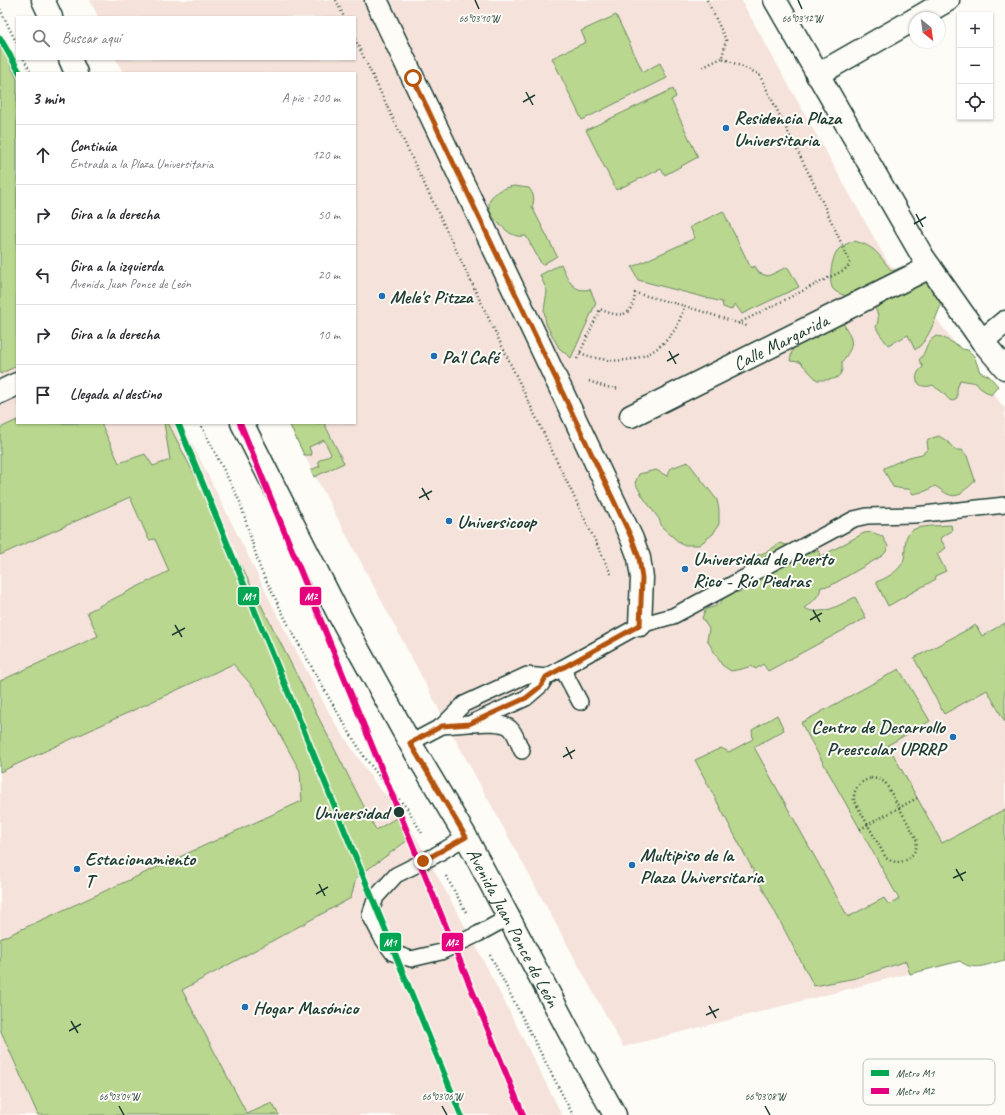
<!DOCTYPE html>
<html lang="es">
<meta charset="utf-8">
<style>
body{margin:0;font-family:Caveat,sans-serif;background:#f7f7f7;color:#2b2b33}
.controls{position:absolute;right:12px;top:12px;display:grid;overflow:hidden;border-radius:0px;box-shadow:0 1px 3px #0004}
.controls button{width:36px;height:36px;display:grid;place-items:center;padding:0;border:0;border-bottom:1px solid #e1e1e2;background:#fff;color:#2b2b33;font:20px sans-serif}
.compass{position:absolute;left:909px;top:12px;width:36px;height:36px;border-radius:50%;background:#fff;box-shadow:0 1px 3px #0004;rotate:151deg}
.stop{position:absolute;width:12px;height:12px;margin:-9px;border:3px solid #b45309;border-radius:50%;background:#fff}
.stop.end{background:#b45309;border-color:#fff;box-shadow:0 1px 4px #0008}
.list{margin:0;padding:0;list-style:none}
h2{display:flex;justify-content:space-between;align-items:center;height:52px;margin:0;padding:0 16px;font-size:17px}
h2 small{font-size:13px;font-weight:400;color:#7c7c81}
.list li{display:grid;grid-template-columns:26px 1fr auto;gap:12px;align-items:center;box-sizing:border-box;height:60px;padding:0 16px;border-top:1px solid #e1e1e2}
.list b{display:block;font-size:15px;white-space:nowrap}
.list p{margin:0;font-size:13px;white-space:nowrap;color:#7c7c81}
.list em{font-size:13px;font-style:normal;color:#7c7c81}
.icon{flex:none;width:22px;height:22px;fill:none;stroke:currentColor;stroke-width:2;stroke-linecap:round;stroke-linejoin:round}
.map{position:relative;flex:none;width:1005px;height:1115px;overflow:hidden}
.search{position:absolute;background:#fff;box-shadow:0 1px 3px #0004;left:16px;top:16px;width:340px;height:44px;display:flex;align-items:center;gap:10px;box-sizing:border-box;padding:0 14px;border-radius:0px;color:#7c7c81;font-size:15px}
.panel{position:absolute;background:#fff;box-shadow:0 1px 3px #0004;left:16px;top:72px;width:340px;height:352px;border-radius:0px}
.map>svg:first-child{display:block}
.built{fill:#f5e3db}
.green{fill:#bad78f;stroke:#6c8a62}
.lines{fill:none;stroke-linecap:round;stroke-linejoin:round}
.service-casing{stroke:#1f3d34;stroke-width:18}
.minor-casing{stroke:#1f3d34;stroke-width:25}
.tertiary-casing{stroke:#1f3d34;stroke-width:25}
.path{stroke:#1f3d34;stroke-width:2.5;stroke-dasharray:1 3;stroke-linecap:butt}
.service{stroke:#fdfcf7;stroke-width:15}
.minor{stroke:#fdfcf7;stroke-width:22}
.tertiary{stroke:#fdfcf7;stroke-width:22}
.metro-1-casing{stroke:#fdfcf7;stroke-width:9}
.metro-2-casing{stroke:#fdfcf7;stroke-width:9}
.metro-1{stroke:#00a651;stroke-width:6}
.metro-2{stroke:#e5007d;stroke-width:6}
.route{stroke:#b45309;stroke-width:5}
.ticks{fill:none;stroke:#1f3d34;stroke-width:1.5}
.poi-dot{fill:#1f6fb2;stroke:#fdfcf7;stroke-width:1.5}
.stop-dot{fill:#1f3d34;stroke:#fdfcf7;stroke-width:1.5}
.labels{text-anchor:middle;stroke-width:4;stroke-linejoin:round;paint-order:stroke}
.poi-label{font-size:19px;font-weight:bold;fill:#1f3d34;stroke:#fdfcf7;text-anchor:start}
.street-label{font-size:19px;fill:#1f3d34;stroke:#fdfcf7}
.stop-label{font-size:19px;font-weight:bold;fill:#1f3d34;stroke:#fdfcf7;text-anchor:end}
.key{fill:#fdfcf7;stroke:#bac3bc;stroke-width:1}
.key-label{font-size:11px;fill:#1f3d34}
.ticks-label{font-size:10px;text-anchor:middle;fill:#1f3d34;stroke:#fdfcf7;stroke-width:4;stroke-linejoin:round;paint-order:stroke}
.line-badge{stroke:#fdfcf7;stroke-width:1.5}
.badge-label{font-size:11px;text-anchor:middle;font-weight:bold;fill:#fff}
</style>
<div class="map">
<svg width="1005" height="1115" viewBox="0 0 1005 1115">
<rect width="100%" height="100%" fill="#fdfcf7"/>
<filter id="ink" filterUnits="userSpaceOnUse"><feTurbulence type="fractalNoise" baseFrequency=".025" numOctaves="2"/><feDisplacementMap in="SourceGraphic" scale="8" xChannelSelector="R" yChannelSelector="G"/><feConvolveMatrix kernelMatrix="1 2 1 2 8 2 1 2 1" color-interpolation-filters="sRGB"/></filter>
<g filter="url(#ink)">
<!-- built -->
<g class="built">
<polygon points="90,0 741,0 887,261 910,284 1005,409 1005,949 623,1047 442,715 287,423 355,423 355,73 123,73 116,59 355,59 355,17 98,17"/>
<polygon points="0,43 17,79 17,423 182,423 285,630 333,720 377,786 402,812 477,948 562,1115 0,1115"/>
</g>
<!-- green -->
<g class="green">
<polygon points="616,15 643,72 660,63 667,78 582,120 552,58 586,42 581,31"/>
<polygon points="0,43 17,79 17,366 0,374"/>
<polygon points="673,89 676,97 671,100 698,157 665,175 661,169 616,190 586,130"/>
<path d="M 514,186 L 529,188 C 534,195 535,199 532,207 L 557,256 L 542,265 L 526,236 C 522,236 518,237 514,235 C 508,233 504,228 499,224 C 479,205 491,190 514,186 Z"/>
<polygon points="723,211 751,268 755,266 759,273 768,276 787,267 789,269 799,287 742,314 735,304 731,310 723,307 722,302 638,280 632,267 695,238 690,227"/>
<path d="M 854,241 C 876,246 878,255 892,271 L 904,266 C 923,278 931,284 941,305 C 935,319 928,342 915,350 L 908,335 L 888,345 L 879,333 L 876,327 C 883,313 871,303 863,294 L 852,297 C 846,296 838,294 834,290 C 827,284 832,257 837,251 C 841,246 848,243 854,241 Z"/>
<path d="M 561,264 C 567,277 572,294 590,289 L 596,303 L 571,358 L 559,348 L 546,324 L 544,310 L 547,291 L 540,275 Z"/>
<path d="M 832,322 L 843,323 C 854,342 855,344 842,362 C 844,381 831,380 817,380 L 800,362 L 790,361 L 794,342 Z"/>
<path d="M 936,336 L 942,337 L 957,345 L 962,349 L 968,350 L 974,356 L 980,372 L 989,376 L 998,386 L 991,395 L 980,388 L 976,383 L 960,380 L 957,389 L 957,398 L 953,401 C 947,400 947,396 942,392 C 939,389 936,389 933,385 C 918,391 910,377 923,367 L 919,360 C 928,351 923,344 936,336 Z"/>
<polygon points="17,420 17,423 101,423 119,463 145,454 153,466 170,460 164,423 168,423 376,830 398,817 408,840 356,878 351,898 182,990 247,1114 272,1103 279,1115 38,1115 0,1029 0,939 302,801 300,771 255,689 233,664 0,772 0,681 98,636 87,612 169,571 155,539 149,540 130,497 0,555 0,428"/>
<polygon points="289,423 324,423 344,463 314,477 311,470 320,466 318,461 331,454 324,440 309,447 312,455 304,455"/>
<path d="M 939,436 L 947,441 L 955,450 L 962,450 L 967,456 L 975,480 C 971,487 964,489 961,494 C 950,499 945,492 935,486 L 926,491 L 913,494 L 909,489 L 903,489 L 893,487 L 884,470 L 884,468 L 909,457 L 922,454 L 928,449 L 927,441 L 932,438 Z"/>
<polygon points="688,462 717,500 719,510 719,524 713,534 699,545 682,545 662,527 659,519 643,497 635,483 639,474 656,470 667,476 671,468"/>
<path d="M 951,525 L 952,531 L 940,538 L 946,548 L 937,554 L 946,571 L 935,576 L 936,579 L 888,606 L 876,582 C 885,579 898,572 903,562 C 907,553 902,537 911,531 C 919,525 942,526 951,525 Z"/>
<path d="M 871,532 L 882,536 L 888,546 L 886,552 L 882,556 L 830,586 L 821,587 C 820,596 812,603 804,608 C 821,617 840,605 855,597 L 866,618 L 768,671 L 763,664 L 756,669 L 751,666 L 742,669 L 731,671 L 722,665 L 707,640 L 709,629 L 702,618 L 706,609 C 716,607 722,604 725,594 L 739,592 L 747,588 L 751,579 L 752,564 L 756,556 L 768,551 L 780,543 L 806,551 L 819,551 L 820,557 L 864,533 Z"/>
<polygon points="1005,623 1005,722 987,690 944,714 914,658 976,625 982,636"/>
<path d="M 899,669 L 930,721 L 888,745 L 942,843 L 1005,809 L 1005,960 C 990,963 974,973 960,961 L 910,974 L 906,961 L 856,978 L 814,986 L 695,760 L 721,748 L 729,752 L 753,739 L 752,730 L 777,715 L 784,730 L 754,747 L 848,917 L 884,898 L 889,905 L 899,899 L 801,723 Z"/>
</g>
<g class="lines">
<!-- service casing -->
<g class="service-casing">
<g id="service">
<polyline points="562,668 580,702"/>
<path d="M 474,724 C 483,723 503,722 510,728 C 516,733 518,744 522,751"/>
<polyline points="442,726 469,724 526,698 541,685 546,677 640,625 673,616 854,519 867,516 915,515 1005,505"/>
<polyline points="410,743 442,726 464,704 527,675 546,677"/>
<polyline points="466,837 434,856 396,875 376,897 370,915 382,938 393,953 411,959 441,952 478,934 509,917"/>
</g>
</g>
<!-- minor casing -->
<g class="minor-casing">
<g id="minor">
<polyline points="376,0 632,539 639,558 642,578 640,625"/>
<polyline points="775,0 923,257 982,341 1005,368"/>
<polyline points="917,18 948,0"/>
<polyline points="817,75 915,19"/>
<polyline points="982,341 1005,322"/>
<polyline points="0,392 17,384"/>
<path id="s1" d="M 631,416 L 930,267"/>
</g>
</g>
<!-- tertiary casing -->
<g class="tertiary-casing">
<g id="tertiary">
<polyline points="43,0 51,17"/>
<polyline points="70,59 76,73"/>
<path id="s2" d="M 242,423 L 338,613 L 410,743 L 466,837 L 581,1054 L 615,1115"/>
</g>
</g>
<!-- path -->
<g class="path">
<polyline points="336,0 344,17"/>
<polyline points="707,0 726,40 722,58 759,74 815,186 850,262 848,267 844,270 737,324"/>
<polyline points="0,9 17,44"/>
<polyline points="355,39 611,574"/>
<polyline points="24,59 31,73"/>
<polyline points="703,67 722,58"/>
<path d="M 580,353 C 617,367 655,363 677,326 C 680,320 682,312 685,306"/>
<path d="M 577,359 L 600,309 C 619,318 633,318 635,293 L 685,306 L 747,326"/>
<path d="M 589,381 C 599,385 609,389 620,388"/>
<polyline points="200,423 240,502 260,568 290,628 329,698 363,755 385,784 407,808 423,835"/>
<path d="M 871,778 L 878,779 L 885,782 L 916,838 C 920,855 901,869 886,858 L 854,800 C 853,788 861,781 871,778 Z"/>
<polyline points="860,829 917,798"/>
<polyline points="446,876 466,912"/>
<polyline points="490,955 573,1115"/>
</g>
<!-- service -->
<use href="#service" class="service"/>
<!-- minor -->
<use href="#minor" class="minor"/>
<!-- tertiary -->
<use href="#tertiary" class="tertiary"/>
<!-- metro-1 casing -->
<g class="metro-1-casing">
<g id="metro-1">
<polyline points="0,38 20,73"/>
<polyline points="178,423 461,1115"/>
</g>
</g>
<!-- metro-2 casing -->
<g class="metro-2-casing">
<polyline id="metro-2" points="240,423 523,1115"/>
</g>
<!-- metro-1 -->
<use href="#metro-1" class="metro-1"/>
<!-- metro-2 -->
<use href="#metro-2" class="metro-2"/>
</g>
</g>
<g class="lines" filter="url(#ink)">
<!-- route -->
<polyline class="route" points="413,78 632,539 639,558 642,578 640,625 546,677 541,686 526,698 469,724 442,726 410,743 466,837 423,861"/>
</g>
<!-- ticks -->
<path class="ticks" d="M 475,0 L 479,9M 798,0 L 802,9M 526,92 L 533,105M 523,102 L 535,95M 916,214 L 923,227M 914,224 L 926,217M 669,351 L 676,364M 667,361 L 679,354M 422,488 L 429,500M 419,498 L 432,491M 813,610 L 820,622M 810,620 L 822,613M 175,625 L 182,637M 172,635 L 185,628M 566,747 L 572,759M 563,757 L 575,750M 956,869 L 963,881M 953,878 L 966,872M 319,884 L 325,896M 316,894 L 328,887M 709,1006 L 716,1018M 706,1015 L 719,1009M 71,1021 L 78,1033M 69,1031 L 81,1024M 119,1106 L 124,1115M 442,1106 L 447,1115M 765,1106 L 770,1115"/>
<!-- markers -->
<g class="poi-dot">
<circle cx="726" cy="128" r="4"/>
<circle cx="382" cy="296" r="4"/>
<circle cx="434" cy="356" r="4"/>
<circle cx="449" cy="521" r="4"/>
<circle cx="685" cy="569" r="4"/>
<circle cx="953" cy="737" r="4"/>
<circle cx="632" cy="865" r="4"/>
<circle cx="77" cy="869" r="4"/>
<circle cx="245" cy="1007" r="4"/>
</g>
<circle class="stop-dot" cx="399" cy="812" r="6"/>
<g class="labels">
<!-- poi labels -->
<g class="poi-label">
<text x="734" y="124">Residencia Plaza<tspan x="734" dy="22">Universitaria</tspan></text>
<text x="390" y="303">Mele's Pitzza</text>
<text x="442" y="363">Pa'l Café</text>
<text x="457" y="528">Universicoop</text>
<text x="693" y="565">Universidad de Puerto<tspan x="693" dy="22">Rico - Río Piedras</tspan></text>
<text x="945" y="733" text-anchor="end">Centro de Desarrollo<tspan x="945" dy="22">Preescolar UPRRP</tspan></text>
<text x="640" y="861">Multipiso de la<tspan x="640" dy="22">Plaza Universitaria</tspan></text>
<text x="85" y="865">Estacionamiento<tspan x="85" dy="22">T</tspan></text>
<text x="253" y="1014">Hogar Masónico</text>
</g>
<!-- street labels -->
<g class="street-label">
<text dy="7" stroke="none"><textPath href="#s1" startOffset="167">Calle Margarida</textPath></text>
<text dy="7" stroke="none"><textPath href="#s2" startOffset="573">Avenida Juan Ponce de León</textPath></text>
</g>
<!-- stop labels -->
<g class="stop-label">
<text x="389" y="819">Universidad</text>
</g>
</g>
<!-- legend -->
<rect x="863" y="1059" width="132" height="46" rx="6" class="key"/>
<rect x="871" y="1070" width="18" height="6" fill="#00a651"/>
<rect x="871" y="1088" width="18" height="6" fill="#e5007d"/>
<g class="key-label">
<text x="896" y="1077">Metro M1</text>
<text x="896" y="1095">Metro M2</text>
</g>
<g class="ticks-label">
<text x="479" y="22">66°03'10"W</text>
<text x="802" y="22">66°03'12"W</text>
<text x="119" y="1100">66°03'04"W</text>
<text x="442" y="1100">66°03'06"W</text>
<text x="765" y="1100">66°03'08"W</text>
</g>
<g class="line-badge">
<rect x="237" y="586" width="23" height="20" rx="4" fill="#00a651"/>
<rect x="299" y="586" width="23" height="20" rx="4" fill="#e5007d"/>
<rect x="379" y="932" width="23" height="20" rx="4" fill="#00a651"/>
<rect x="441" y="932" width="23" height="20" rx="4" fill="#e5007d"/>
</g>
<g class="badge-label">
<text x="249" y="600">M1</text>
<text x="311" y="600">M2</text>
<text x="390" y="946">M1</text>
<text x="452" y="946">M2</text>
</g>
</svg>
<div class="controls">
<button>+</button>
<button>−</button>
<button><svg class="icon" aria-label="locate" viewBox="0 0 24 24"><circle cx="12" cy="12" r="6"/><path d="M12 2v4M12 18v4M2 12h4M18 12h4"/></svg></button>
</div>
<svg class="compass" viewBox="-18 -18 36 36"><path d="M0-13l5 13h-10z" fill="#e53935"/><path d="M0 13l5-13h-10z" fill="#7c7c81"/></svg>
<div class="stop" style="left:413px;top:78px"></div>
<div class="stop end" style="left:423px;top:861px"></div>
<div class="search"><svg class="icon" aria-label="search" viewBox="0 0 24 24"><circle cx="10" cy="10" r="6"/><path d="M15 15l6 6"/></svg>Buscar aquí</div>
<section class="panel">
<h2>3 min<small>A pie · 200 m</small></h2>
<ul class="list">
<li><svg class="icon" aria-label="ahead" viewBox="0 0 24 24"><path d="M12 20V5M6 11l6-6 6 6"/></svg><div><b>Continúa</b><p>Entrada a la Plaza Universitaria</p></div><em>120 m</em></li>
<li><svg class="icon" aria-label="right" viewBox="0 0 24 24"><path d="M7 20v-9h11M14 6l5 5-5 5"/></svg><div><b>Gira a la derecha</b></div><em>50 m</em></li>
<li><svg class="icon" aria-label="left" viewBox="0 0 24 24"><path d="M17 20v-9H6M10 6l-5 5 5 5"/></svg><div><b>Gira a la izquierda</b><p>Avenida Juan Ponce de León</p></div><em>20 m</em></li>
<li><svg class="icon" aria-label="right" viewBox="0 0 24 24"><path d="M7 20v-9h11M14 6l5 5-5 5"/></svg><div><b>Gira a la derecha</b></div><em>10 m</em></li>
<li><svg class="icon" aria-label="arrive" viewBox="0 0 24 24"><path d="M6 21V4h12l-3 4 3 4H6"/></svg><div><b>Llegada al destino</b></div></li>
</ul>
</section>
</div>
